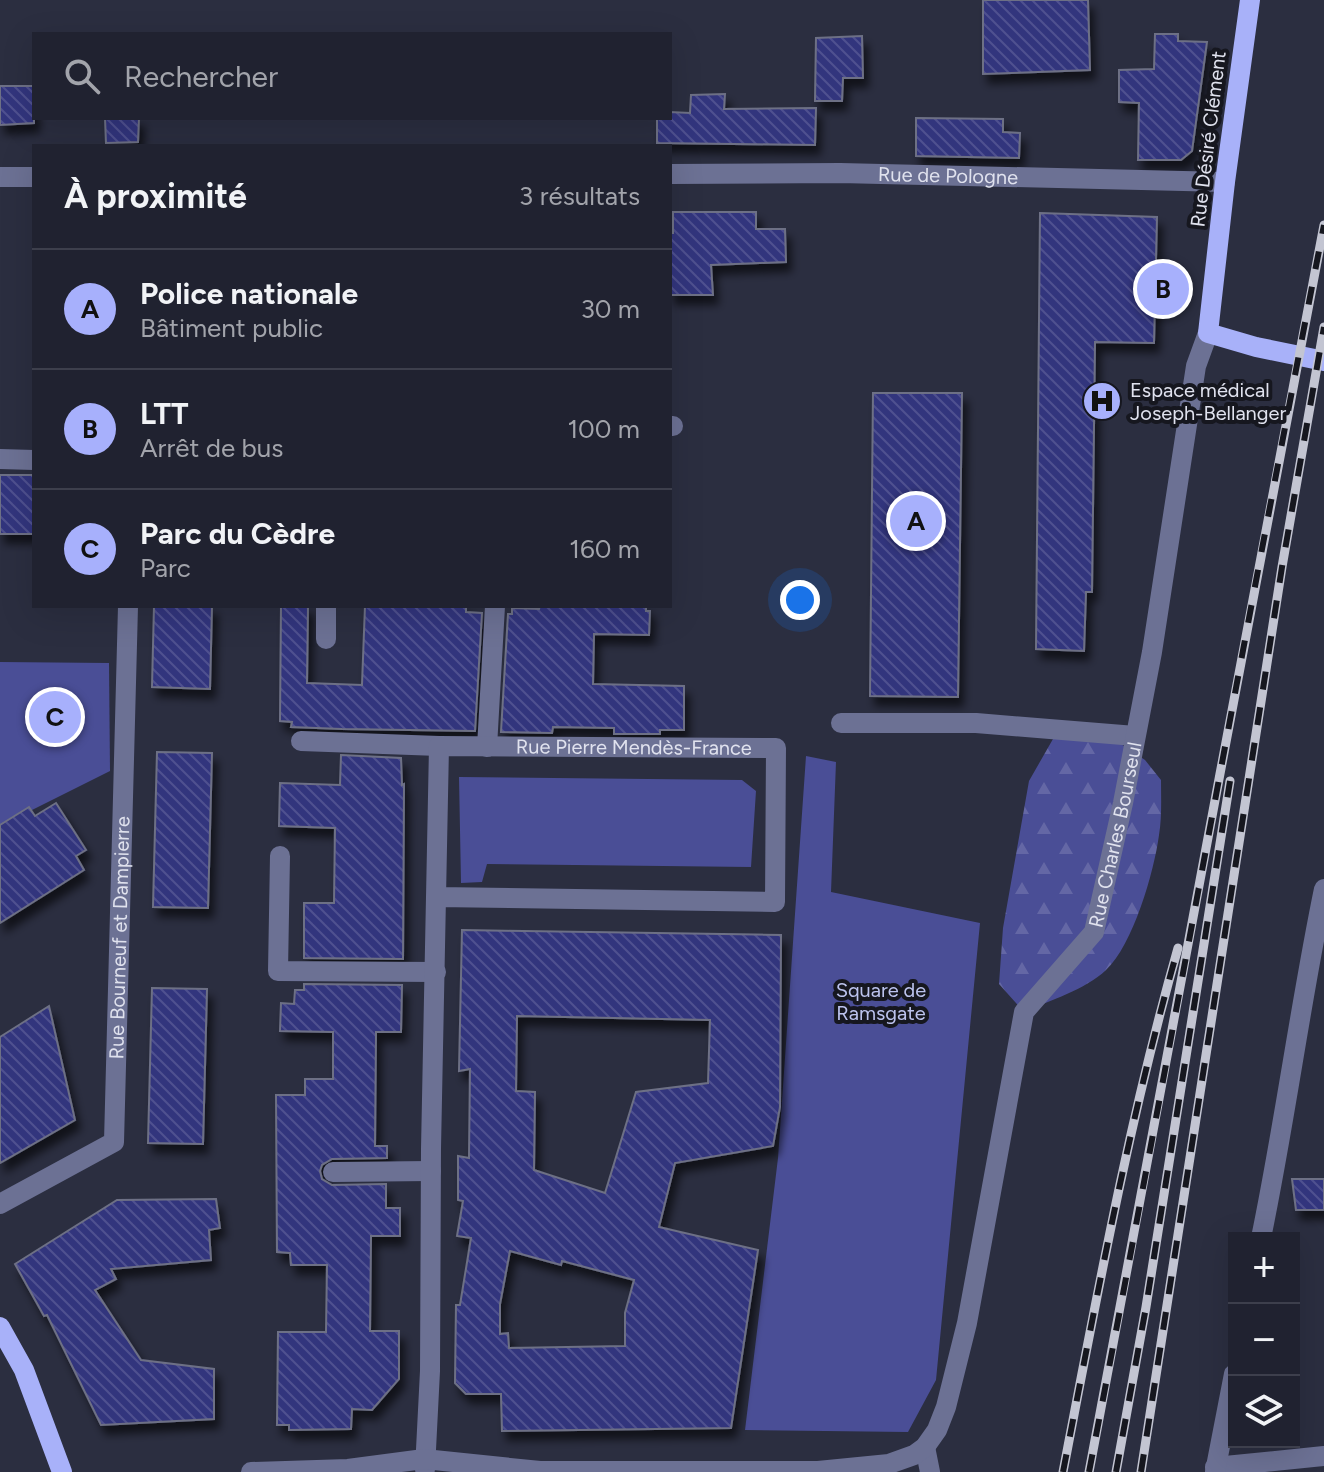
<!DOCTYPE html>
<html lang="fr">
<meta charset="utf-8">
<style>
body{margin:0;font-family:Figtree,sans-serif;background:#2d2f3c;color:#f1f3f6}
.controls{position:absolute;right:24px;bottom:24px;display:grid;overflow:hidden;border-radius:0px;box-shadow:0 8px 32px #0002}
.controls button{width:72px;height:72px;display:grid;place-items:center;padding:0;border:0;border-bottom:2px solid #3d3f4c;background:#202230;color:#f1f3f6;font:40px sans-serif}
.you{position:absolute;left:800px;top:600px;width:28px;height:28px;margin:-20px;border:6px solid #fff;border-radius:50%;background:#1a73e8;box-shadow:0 0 0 12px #1a73e833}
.badge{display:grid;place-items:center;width:52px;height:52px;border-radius:50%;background:#a7b0fc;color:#111;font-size:26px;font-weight:700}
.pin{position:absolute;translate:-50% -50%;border:4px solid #fff;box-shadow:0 2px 8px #0006}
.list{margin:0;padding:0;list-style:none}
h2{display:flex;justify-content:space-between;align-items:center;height:104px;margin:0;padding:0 32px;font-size:34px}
h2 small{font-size:26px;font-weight:400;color:#a2a4ab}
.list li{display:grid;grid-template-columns:52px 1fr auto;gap:24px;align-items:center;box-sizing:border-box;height:120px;padding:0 32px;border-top:2px solid #3d3f4c}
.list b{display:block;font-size:30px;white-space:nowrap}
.list p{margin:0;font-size:26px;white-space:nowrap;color:#a2a4ab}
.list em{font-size:26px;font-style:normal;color:#a2a4ab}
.icon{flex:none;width:44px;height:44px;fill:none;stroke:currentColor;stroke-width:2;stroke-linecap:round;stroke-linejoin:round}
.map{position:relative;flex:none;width:1324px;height:1472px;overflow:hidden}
.search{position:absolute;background:#202230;box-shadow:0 8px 32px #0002;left:32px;top:32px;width:640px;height:88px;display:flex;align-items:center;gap:20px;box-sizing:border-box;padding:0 28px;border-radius:0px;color:#a2a4ab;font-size:30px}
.panel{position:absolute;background:#202230;box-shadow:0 8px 32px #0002;left:32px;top:144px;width:640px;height:464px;border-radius:0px}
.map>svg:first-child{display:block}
.green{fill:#4a4e96}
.forest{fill:url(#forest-firs)}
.building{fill:url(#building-back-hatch);stroke:#6d7085;stroke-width:2;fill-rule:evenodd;filter:url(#shadow)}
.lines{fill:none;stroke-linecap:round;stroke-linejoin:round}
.minor{stroke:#6c7194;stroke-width:20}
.major{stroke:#a8b1f9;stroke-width:20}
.rail-casing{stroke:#c3c5d2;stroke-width:9}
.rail{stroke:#16171f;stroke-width:6;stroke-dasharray:18;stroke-linecap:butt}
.labels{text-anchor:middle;stroke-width:8;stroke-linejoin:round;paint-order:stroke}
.street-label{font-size:20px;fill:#e0e2ee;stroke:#16171f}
.poi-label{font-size:20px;fill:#e0e2ee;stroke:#16171f;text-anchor:start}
.park-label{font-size:20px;fill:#bcc3ee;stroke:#16171f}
</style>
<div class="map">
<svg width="1324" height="1472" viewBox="0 0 1324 1472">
<defs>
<pattern id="forest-firs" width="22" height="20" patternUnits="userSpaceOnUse" patternTransform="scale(2)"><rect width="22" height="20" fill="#4a4e96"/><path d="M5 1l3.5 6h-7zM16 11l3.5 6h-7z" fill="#6467a5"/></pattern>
<pattern id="building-back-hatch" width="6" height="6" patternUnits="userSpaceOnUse" patternTransform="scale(2)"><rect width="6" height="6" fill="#33347d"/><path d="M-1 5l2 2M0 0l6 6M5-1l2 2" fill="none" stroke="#505190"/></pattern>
<filter id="shadow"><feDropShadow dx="5" dy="9" stdDeviation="4" flood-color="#0009"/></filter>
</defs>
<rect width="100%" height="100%" fill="#2b2e40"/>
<!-- green -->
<g class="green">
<polygon points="0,662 109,663 110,771 0,826"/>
<polygon points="806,756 836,762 831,892 980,923 936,1380 908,1432 745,1430 778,1158"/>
<polygon points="459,777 742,780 756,791 751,867 487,864 482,882 461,883"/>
</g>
<!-- forest -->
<path class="forest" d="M 1109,736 L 1145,760 L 1161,780 C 1161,798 1162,817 1159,835 C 1154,872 1133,945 1106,970 C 1085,990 1050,1000 1024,1012 L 999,984 L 1003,928 L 1029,781 L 1053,739 Z"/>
<!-- building -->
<g class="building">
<polygon points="983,0 1088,0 1090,70 983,74"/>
<polygon points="1155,34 1178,34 1178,41 1207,42 1192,151 1181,160 1138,160 1139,103 1119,102 1119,70 1154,69"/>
<polygon points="862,36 863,78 843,78 842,101 815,101 816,38"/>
<polygon points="0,86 34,86 34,123 0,125"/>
<polygon points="725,94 724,109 816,108 815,145 657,143 657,118 670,118 670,112 690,113 691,95"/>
<polygon points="105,118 139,118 138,142 106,143"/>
<polygon points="916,118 1003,119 1003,132 1020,133 1019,158 916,156"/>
<polygon points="673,212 756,212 756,229 785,229 786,262 711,265 713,295 670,295 670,233 673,233"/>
<polygon points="1040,213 1157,217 1154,343 1095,342 1092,592 1086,592 1084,651 1036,649"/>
<polygon points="873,393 962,393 958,697 870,696"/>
<rect x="0" y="475" width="34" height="59"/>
<polygon points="154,606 212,606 210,689 152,687"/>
<polygon points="281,606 308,606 307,683 362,685 365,606 466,606 466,612 482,613 475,731 342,729 291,727 292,722 280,721"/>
<polygon points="540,606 646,606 646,611 650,611 649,635 594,634 593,684 684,686 684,730 660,730 660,734 614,734 614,728 553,727 552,733 501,732 508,614 512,614 512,608 539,609"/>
<polygon points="157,752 212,753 208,908 153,907"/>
<polygon points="341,755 401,758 402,785 404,784 403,959 304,958 304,903 334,903 335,828 279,826 280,783 340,785"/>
<polygon points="56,803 86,850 76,856 84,870 0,923 0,825 29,807 35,816"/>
<path d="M 462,930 L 781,935 L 780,1107 L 773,1146 L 675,1163 L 659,1227 L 758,1250 L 731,1428 L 502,1431 L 501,1394 L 466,1394 L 455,1383 L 456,1305 L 460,1305 L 471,1238 L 457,1236 L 463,1201 L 458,1200 L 458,1156 L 469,1158 L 470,1069 L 459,1071 ZM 517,1016 L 710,1020 L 708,1083 L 636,1092 L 605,1193 L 534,1170 L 535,1092 L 516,1091 ZM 510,1251 L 561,1265 L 562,1261 L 634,1280 L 625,1313 L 625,1346 L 509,1348 L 508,1333 L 500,1334 L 500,1304 Z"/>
<polygon points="304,984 402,985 401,1032 376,1032 375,1146 387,1146 387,1158 332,1159 322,1165 320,1171 322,1179 332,1185 386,1184 386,1208 400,1208 400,1236 371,1236 370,1331 399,1331 399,1379 372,1410 352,1409 351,1429 289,1430 289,1425 277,1425 278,1332 326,1332 327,1265 291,1265 290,1253 277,1252 276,1095 305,1095 305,1079 333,1079 333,1032 280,1031 281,1003 294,1004 295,990 304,990"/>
<polygon points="152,988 207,989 203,1144 148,1143"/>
<polygon points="49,1006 75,1120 0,1163 0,1037"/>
<polygon points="1292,1179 1324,1179 1324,1210 1296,1210"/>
<polygon points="216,1199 220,1228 209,1230 211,1260 111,1269 116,1279 95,1290 141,1360 214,1369 214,1419 101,1425 47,1315 44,1316 15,1264 117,1200"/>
</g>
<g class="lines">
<!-- minor -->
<g class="minor">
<path id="s1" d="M 670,174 L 840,173 L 1225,182"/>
<polyline points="0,177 34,177"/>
<polyline points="670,426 673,426"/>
<polyline points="0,459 34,460"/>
<polyline points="326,639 326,606"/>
<polyline points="841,723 976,723 1135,736"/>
<polyline points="301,741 439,746"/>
<polyline points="487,747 495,606"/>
<polyline points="280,856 278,971 436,972"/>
<polyline points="333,1172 431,1171"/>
<path id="s2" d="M 0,1204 L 114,1142 L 128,606"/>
<path d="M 1261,1238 C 1285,1122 1300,1005 1324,889"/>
<polyline points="925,1447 930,1472"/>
<polyline points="1215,1467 1324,1456"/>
<path id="s3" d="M 425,1469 L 430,1371 L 431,1149 L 439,746 L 776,748 L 775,902 L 437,897"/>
<path id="s4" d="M 251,1472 L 348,1469 L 424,1459 L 540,1471 L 818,1471 L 889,1464 L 914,1455 L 925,1447 L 937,1430 L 946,1407 L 967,1323 L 1024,1012 L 1094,932 L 1123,803 L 1152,652 L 1196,366 L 1208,333"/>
<polyline points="1215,1472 1234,1374"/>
</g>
<!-- major -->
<g class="major">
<polyline points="1250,0 1225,182 1208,333 1256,347 1324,361"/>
<polyline points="0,1327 24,1370 62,1472"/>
</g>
<!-- rail casing -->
<g class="rail-casing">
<g id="rail">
<path d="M 1063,1472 C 1097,1296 1129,1120 1178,948"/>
<path d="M 1089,1472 C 1169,1057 1243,640 1324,225"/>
<polyline points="1116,1472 1146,1307 1230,781"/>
<polyline points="1141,1472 1282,567 1324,327"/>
</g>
</g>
<!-- rail -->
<use href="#rail" class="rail"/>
</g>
<!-- icons -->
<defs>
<g id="hospital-disc" transform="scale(2)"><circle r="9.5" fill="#a7b0fc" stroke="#16171f"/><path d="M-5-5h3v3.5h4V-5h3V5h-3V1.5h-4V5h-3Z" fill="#111"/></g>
</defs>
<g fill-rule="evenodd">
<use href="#hospital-disc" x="1102" y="401"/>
</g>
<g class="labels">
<!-- street labels -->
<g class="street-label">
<text transform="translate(1208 139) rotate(-83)" y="7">Rue Désiré Clément</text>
<text dy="7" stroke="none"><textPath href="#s1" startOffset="278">Rue de Pologne</textPath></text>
<text dy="7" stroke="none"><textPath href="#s3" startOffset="918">Rue Pierre Mendès-France</textPath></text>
<text dy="7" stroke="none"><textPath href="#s4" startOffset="1334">Rue Charles Bourseul</textPath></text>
<text dy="7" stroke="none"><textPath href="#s2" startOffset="334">Rue Bourneuf et Dampierre</textPath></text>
</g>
<!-- poi labels -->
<g class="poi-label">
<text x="1130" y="397">Espace médical<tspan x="1130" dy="23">Joseph-Bellanger</tspan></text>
</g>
<!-- park labels -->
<g class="park-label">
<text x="881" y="997">Square de<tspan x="881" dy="23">Ramsgate</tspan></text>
</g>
</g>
</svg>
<div class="controls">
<button>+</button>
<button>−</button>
<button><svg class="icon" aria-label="layers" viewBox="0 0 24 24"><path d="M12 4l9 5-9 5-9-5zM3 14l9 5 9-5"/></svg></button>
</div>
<div class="you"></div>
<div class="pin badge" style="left:916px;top:521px">A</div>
<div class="pin badge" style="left:1163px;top:289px">B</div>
<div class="pin badge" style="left:55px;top:717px">C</div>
<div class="search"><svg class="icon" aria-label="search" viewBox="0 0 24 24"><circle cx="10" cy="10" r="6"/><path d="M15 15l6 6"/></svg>Rechercher</div>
<section class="panel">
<h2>À proximité<small>3 résultats</small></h2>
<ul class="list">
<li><span class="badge">A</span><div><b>Police nationale</b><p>Bâtiment public</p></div><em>30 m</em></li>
<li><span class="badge">B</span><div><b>LTT</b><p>Arrêt de bus</p></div><em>100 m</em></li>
<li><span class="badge">C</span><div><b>Parc du Cèdre</b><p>Parc</p></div><em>160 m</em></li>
</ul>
</section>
</div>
